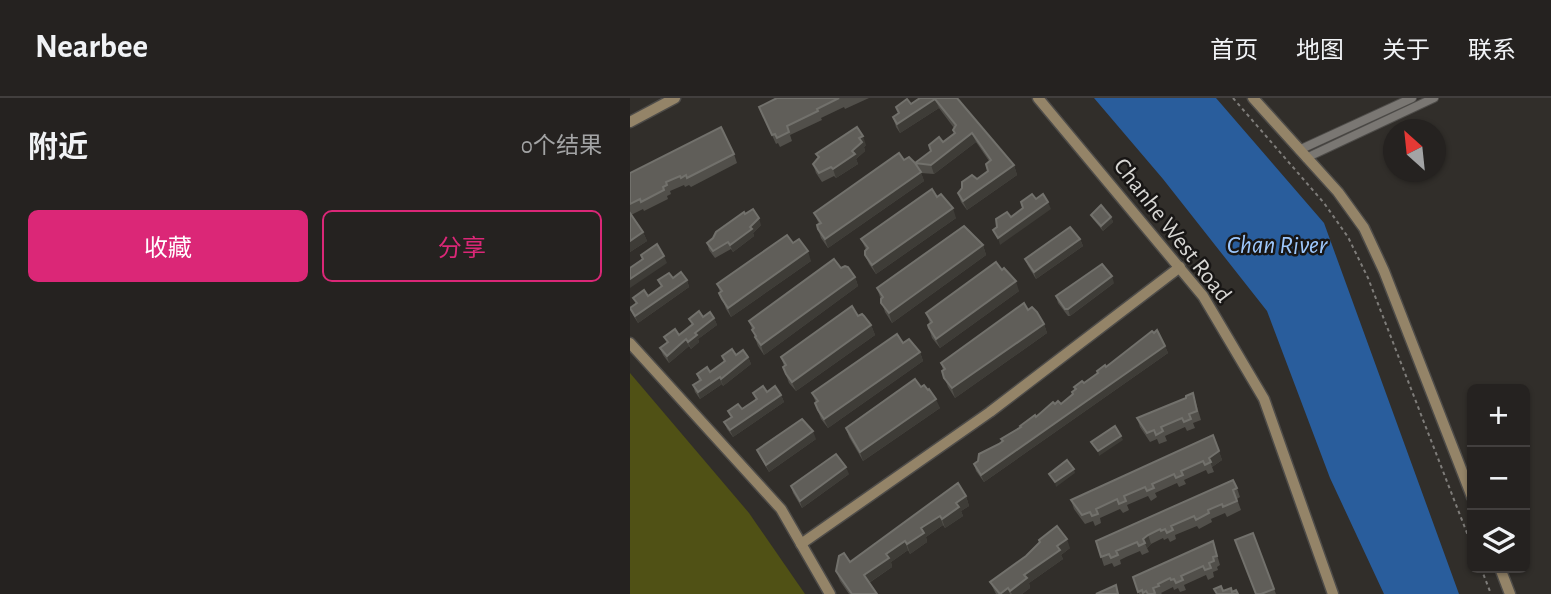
<!DOCTYPE html>
<html lang="zh">
<meta charset="utf-8">
<style>
body{margin:0;font-family:"Alegreya Sans","Noto Sans SC",sans-serif;background:#2d2a29;color:#f1f3f6}
.controls{position:absolute;right:21px;bottom:21px;display:grid;overflow:hidden;border-radius:10px;box-shadow:0 2px 5px #0004}
.controls button{width:63px;height:63px;display:grid;place-items:center;padding:0;border:0;border-bottom:2px solid #423f3e;background:#252220;color:#f1f3f6;font:35px sans-serif}
.compass{position:absolute;left:753px;top:21px;width:63px;height:63px;border-radius:50%;background:#252220;box-shadow:0 2px 5px #0004;rotate:333deg}
.list{margin:0;padding:0;list-style:none}
h2{display:flex;justify-content:space-between;align-items:center;height:91px;margin:0;padding:0 28px;font-size:30px}
h2 small{font-size:23px;font-weight:400;color:#a3a4a5}
.actions{display:flex;gap:14px;padding:21px 28px}
.actions a{flex:1;padding:16px 0;border:2px solid #db2777;border-radius:10px;text-align:center;font-size:24px;color:#db2777}
.actions .main{background:#db2777;color:#fff}
.icon{flex:none;width:38px;height:38px;fill:none;stroke:currentColor;stroke-width:2;stroke-linecap:round;stroke-linejoin:round}
.map{position:relative;flex:none;width:921px;height:496px;overflow:hidden}
header{display:flex;align-items:center;gap:42px;box-sizing:border-box;height:98px;padding:0 35px;background:#252220;border-bottom:2px solid #423f3e}
header strong{font-size:33px}
nav{display:flex;gap:38px;margin-inline-start:auto;font-size:24px}
main{display:flex}
aside{flex:1;background:#252220}
.map>svg:first-child{display:block}
.green{fill:#505115}
.water{fill:#295d9c}
.lines{fill:none;stroke-linecap:round;stroke-linejoin:round}
.street-casing{stroke:#4e4c49;stroke-width:10}
.secondary-casing{stroke:#4e4c49;stroke-width:13}
.path{stroke:#7f7d7a;stroke-width:2;stroke-dasharray:3.5 3.5;stroke-linecap:butt}
.street{stroke:#7a7773;stroke-width:8}
.secondary{stroke:#948468;stroke-width:10}
.wall{fill:#514f4a}
.shaded-wall{fill:#3e3c37}
.building{fill:#605e59;stroke:#72716c;stroke-width:2}
.labels{text-anchor:middle;stroke-width:5;stroke-linejoin:round;paint-order:stroke}
.street-label{font-size:24px;fill:#d8d7d4;stroke:#181615}
.water-label{font-size:26px;font-style:italic;fill:#9dc7fc;stroke:#181615}
</style>
<header>
<strong>Nearbee</strong>
<nav><a>首页</a><a>地图</a><a>关于</a><a>联系</a></nav>
</header>
<main>
<aside>
<h2>附近<small>0个结果</small></h2>
<ul class="list">
</ul>
<div class="actions"><a class="main">收藏</a><a>分享</a></div>
</aside>
<div class="map">
<svg width="921" height="496" viewBox="0 0 921 496">
<rect width="100%" height="100%" fill="#312e2a"/>
<!-- green -->
<polygon class="green" points="0,275 119,415 175,496 0,496"/>
<!-- water -->
<polygon class="water" points="464,0 586,0 694,125 829,496 754,496 700,380 637,213 533,81"/>
<g class="lines">
<!-- street casing -->
<g class="street-casing">
<g id="street">
<polyline points="669,52 782,0"/>
<polyline points="676,60 804,0"/>
</g>
</g>
<!-- secondary casing -->
<g class="secondary-casing">
<g id="secondary">
<polyline points="408,0 573,198 634,301 703,496"/>
<polyline points="623,0 708,94 734,130 754,173 842,399"/>
<polyline points="0,24 45,0"/>
<polyline points="0,245 151,411 200,496"/>
<polyline points="171,446 360,314 550,169"/>
<polyline points="870,470 880,496"/>
</g>
</g>
<!-- path -->
<g class="path">
<polyline points="603,0 694,105 718,139 738,180 842,448"/>
<polyline points="851,470 861,496"/>
</g>
<!-- street -->
<use href="#street" class="street"/>
<!-- secondary -->
<use href="#secondary" class="secondary"/>
</g>
<!-- wall -->
<g class="wall">
<polygon points="147,0 239,0 215,11 214,9 191,20 192,22 160,37 162,43 150,49 148,45 146,46 129,9"/>
<polygon points="327,0 384,67 387,77 337,112 331,104 328,95 358,73 359,63 346,44 304,76 291,75 294,83 198,150 191,140 188,131 189,126 184,115 274,62 285,65 324,36 323,32 324,30 309,10 270,35 266,29 263,19 281,6"/>
<polygon points="236,47 234,49 235,53 226,61 228,66 206,80 204,78 192,84 186,75 183,66 188,60 186,56"/>
<polygon points="104,56 107,65 61,89 59,87 55,89 54,87 40,93 41,96 37,98 38,101 14,113 13,111 1,117 13,134 17,143 0,154 0,75"/>
<polygon points="307,99 326,120 246,176 239,166 235,157 236,152 231,141"/>
<polygon points="461,117 481,119 483,124 473,133 463,121"/>
<polygon points="131,127 123,135 124,138 103,154 101,151 85,160 79,152 77,145 83,140"/>
<polygon points="450,141 453,148 406,181 398,168 395,161"/>
<polygon points="163,145 181,163 101,219 96,211 87,186"/>
<polygon points="353,147 356,157 262,225 255,214 247,190"/>
<polygon points="211,170 225,179 228,188 134,257 128,248 119,223"/>
<polygon points="372,172 389,193 310,250 302,240 299,230 300,226 296,215"/>
<polygon points="43,180 57,182 59,189 8,225 3,217 0,210 6,206 3,200 18,198 31,189 28,182"/>
<polygon points="484,185 440,218 438,218 428,205 426,198"/>
<polygon points="398,212 414,226 417,235 325,300 318,289 312,273 313,272 311,265"/>
<polygon points="228,218 241,227 245,237 166,293 159,285 153,269 154,268 151,259"/>
<polygon points="73,219 84,220 87,227 68,241 69,244 61,251 59,248 39,265 33,257 30,250 37,245 34,239 49,237 62,227 59,221"/>
<polygon points="273,245 290,254 293,263 198,330 191,321 185,305 186,305 182,295"/>
<polygon points="535,248 538,255 354,384 346,373 344,366 369,346 425,306 431,306 443,296 445,292 444,289 454,285 468,276 467,273"/>
<polygon points="106,257 118,259 121,266 93,288 92,286 70,301 65,294 63,287 69,283 67,276 80,274 94,264 92,258"/>
<polygon points="291,289 298,292 310,310 233,363 219,339 216,330"/>
<polygon points="137,294 151,297 154,304 103,339 97,331 94,324 101,320 98,313 112,311 126,302 123,295"/>
<polygon points="563,295 571,322 563,325 565,330 557,333 555,329 535,338 537,343 529,346 527,341 520,344 510,329 507,320 556,300"/>
<polygon points="583,337 592,362 582,369 584,374 578,376 576,372 554,382 556,386 549,389 547,385 525,395 527,399 521,403 518,398 497,407 499,412 493,415 490,411 470,420 471,425 465,428 463,423 455,426 444,411 441,402"/>
<polygon points="186,341 139,374 130,359 127,352"/>
<polygon points="219,376 172,410 163,395 161,388"/>
<polygon points="607,390 610,399 607,401 611,412 597,419 595,415 581,421 582,424 569,431 567,428 545,437 546,441 540,444 538,440 534,442 533,440 521,446 517,450 519,454 512,457 510,453 496,459 490,462 491,466 484,469 482,465 474,468 466,443"/>
<polygon points="336,398 339,408 331,413 333,418 315,430 313,427 296,439 297,444 280,456 278,452 261,464 262,469 239,485 247,496 219,496 210,483 206,473 220,464"/>
<polygon points="623,435 646,496 625,496"/>
<polygon points="409,442 440,450 431,457 433,461 399,485 400,490 392,496 366,496 360,484 396,458 410,445"/>
<polygon points="583,443 590,467 587,469 588,472 583,474 584,479 578,482 576,477 554,487 556,492 550,494 548,490 544,492 543,489 531,495 532,496 509,496 503,479"/>
</g>
<!-- shaded-wall -->
<g class="shaded-wall">
<polygon points="305,1 309,10 270,35 267,26"/>
<polygon points="342,35 346,44 304,76 301,67"/>
<polygon points="233,38 236,47 234,49 235,53 226,61 228,66 206,80 203,71 222,53 229,40"/>
<polygon points="384,67 387,77 337,112 333,103"/>
<polygon points="291,74 294,83 198,150 195,141"/>
<polygon points="418,104 421,111 370,147 368,140"/>
<polygon points="323,110 326,120 246,176 242,167"/>
<polygon points="481,119 483,124 473,133 471,128"/>
<polygon points="129,120 131,127 123,135 124,138 103,154 100,147"/>
<polygon points="13,134 17,143 0,154 0,143"/>
<polygon points="450,141 453,148 406,181 404,174"/>
<polygon points="353,147 356,157 262,225 259,215"/>
<polygon points="178,153 181,163 101,219 98,210"/>
<polygon points="34,158 37,165 0,190 0,181"/>
<polygon points="482,178 484,185 440,218 438,211"/>
<polygon points="225,179 228,188 134,257 131,247"/>
<polygon points="57,182 59,189 8,225 5,218"/>
<polygon points="386,183 389,193 310,250 306,241"/>
<polygon points="84,220 87,227 68,241 69,244 61,251 58,244 65,235"/>
<polygon points="414,226 417,235 325,300 322,290"/>
<polygon points="241,227 245,237 166,293 162,284"/>
<polygon points="56,241 59,248 39,265 37,258"/>
<polygon points="535,248 538,255 354,384 351,377"/>
<polygon points="290,254 293,263 198,330 194,321"/>
<polygon points="118,259 121,266 93,288 91,281"/>
<polygon points="90,279 92,286 70,301 68,294"/>
<polygon points="151,297 154,304 103,339 100,332"/>
<polygon points="306,301 310,310 233,363 230,354"/>
<polygon points="183,333 186,341 139,374 136,367"/>
<polygon points="491,338 493,342 469,358 468,353"/>
<polygon points="589,353 592,362 582,369 579,360"/>
<polygon points="216,369 219,376 172,410 170,403"/>
<polygon points="444,371 445,375 426,389 425,384"/>
<polygon points="336,398 339,408 331,413 333,418 315,430 312,421 326,405"/>
<polygon points="310,418 313,427 296,439 297,444 280,456 277,446 291,430"/>
<polygon points="518,437 521,446 517,450 513,441"/>
<polygon points="437,441 440,450 431,457 433,461 399,485 400,490 392,496 382,496 380,493 394,477"/>
<polygon points="275,443 278,452 261,464 262,469 237,486 234,477 256,456"/>
<polygon points="378,490 380,496 371,496"/>
</g>
<!-- building -->
<g class="building">
<polygon points="147,0 209,0 187,11 188,13 157,28 159,34 147,40 145,36 142,37 129,9"/>
<polygon points="290,0 327,0 384,67 333,103 328,95 332,90 332,84 342,77 347,81 358,73 356,66 361,62 342,35 301,67 285,65 291,74 195,141 188,131 187,127 191,125 184,115 269,55 274,62 279,59 285,65 301,53 299,47 309,39 313,44 325,35 323,32 326,27 305,1 267,26 263,19 269,15 266,9 277,1 281,6"/>
<polygon points="91,29 104,56 57,80 56,77 51,80 50,78 36,84 37,87 33,89 34,92 11,104 10,101 0,106 0,75"/>
<polygon points="227,29 233,38 229,40 232,44 222,53 225,56 203,71 201,69 189,75 183,66 189,59 186,56"/>
<polygon points="302,91 307,99 311,96 323,110 242,167 235,157 235,153 238,150 231,141"/>
<polygon points="402,96 406,101 413,96 418,104 368,140 363,132 367,129 366,121 377,114 381,119 393,110 391,104"/>
<polygon points="471,107 481,119 471,128 461,117"/>
<polygon points="123,111 129,120 120,129 122,131 100,147 98,144 83,153 77,145 83,140 86,134 114,114 115,116"/>
<polygon points="0,115 13,134 0,143"/>
<polygon points="334,128 353,147 259,215 251,205 251,201 253,199 247,190"/>
<polygon points="440,129 450,141 404,174 395,161"/>
<polygon points="157,137 163,145 169,141 178,153 98,210 92,201 89,195 92,193 87,186"/>
<polygon points="27,146 34,158 0,181 0,170 13,161 11,157"/>
<polygon points="204,161 211,170 215,168 218,169 225,179 131,247 125,239 126,238 122,232 124,230 119,223"/>
<polygon points="366,164 372,172 374,170 386,183 306,241 299,230 298,227 302,224 296,215"/>
<polygon points="472,166 482,178 438,211 435,211 426,198"/>
<polygon points="51,174 57,182 5,218 0,210 7,205 3,200 14,192 18,198 32,188 28,182 39,175 43,180"/>
<polygon points="394,205 398,212 402,209 407,214 414,226 322,290 314,280 312,273 315,271 311,265"/>
<polygon points="222,208 228,218 232,216 234,218 241,227 162,284 156,276 153,269 156,267 151,259"/>
<polygon points="69,213 73,219 80,214 84,220 65,235 67,237 58,244 56,241 37,258 30,250 38,244 34,239 45,231 49,237 63,226 59,221"/>
<polygon points="527,232 535,248 351,377 344,366 348,363 349,356 369,346 373,343 371,341 391,329 390,328 405,317 406,319 423,304 425,306 428,303 431,306 443,296 442,294 446,291 444,289 452,283 454,285 468,275 467,273 475,267 476,269 522,233 524,235"/>
<polygon points="267,236 273,245 279,241 290,254 194,321 188,312 185,305 188,303 182,295"/>
<polygon points="102,251 106,257 113,252 118,259 91,281 90,279 68,294 63,287 71,282 67,276 77,269 80,274 95,263 92,258"/>
<polygon points="285,281 291,289 294,287 298,292 299,291 306,301 230,354 216,330"/>
<polygon points="133,288 137,294 145,288 151,297 100,332 94,324 102,319 98,313 108,306 112,311 127,301 123,295"/>
<polygon points="563,295 567,313 559,316 561,321 554,324 552,320 531,329 533,333 526,337 524,332 517,335 507,320 556,300 556,298"/>
<polygon points="172,321 183,333 136,367 127,352"/>
<polygon points="485,328 491,338 468,353 461,344"/>
<polygon points="583,337 589,353 579,360 581,364 575,367 573,363 551,373 553,377 546,380 544,376 522,386 524,390 517,393 515,389 494,398 496,403 489,406 487,401 466,411 468,416 462,418 460,414 452,417 441,402"/>
<polygon points="206,356 216,369 170,403 161,388"/>
<polygon points="437,362 444,371 425,384 419,376"/>
<polygon points="603,382 607,390 603,392 607,403 593,409 592,406 578,412 579,415 566,422 564,418 541,428 543,432 537,435 535,431 531,433 530,431 518,437 513,441 515,445 509,448 507,444 486,453 488,457 481,460 479,456 471,459 466,443"/>
<polygon points="328,385 336,398 326,405 329,409 312,421 310,418 291,430 294,435 277,446 275,443 256,456 259,460 234,477 247,496 222,496 206,473 209,458 214,455 220,464"/>
<polygon points="427,428 437,441 427,448 430,452 394,477 397,480 380,493 378,490 370,496 360,484 396,458 410,444 409,442"/>
<polygon points="623,435 644,491 631,496 626,496 605,442"/>
<polygon points="583,443 587,458 583,459 584,463 579,465 581,470 575,472 573,468 551,478 553,482 546,485 544,481 541,482 540,480 528,486 529,488 523,490 525,495 523,496 518,496 516,493 513,495 512,492 508,494 503,479"/>
<polygon points="486,487 488,496 466,496"/>
<polygon points="591,488 593,493 601,490 602,494 606,492 608,496 587,496 584,491"/>
</g>
<g class="labels">
<!-- street labels -->
<g class="street-label">
<text transform="translate(543 132) rotate(52)" y="8">Chanhe West Road</text>
</g>
<!-- water labels -->
<g class="water-label">
<text x="647" y="155">Chan River</text>
</g>
</g>
</svg>
<div class="controls">
<button>+</button>
<button>−</button>
<button><svg class="icon" aria-label="layers" viewBox="0 0 24 24"><path d="M12 4l9 5-9 5-9-5zM3 14l9 5 9-5"/></svg></button>
</div>
<svg class="compass" viewBox="-18 -18 36 36"><path d="M0-13l5 13h-10z" fill="#e53935"/><path d="M0 13l5-13h-10z" fill="#a3a4a5"/></svg>
</div>
</main>
